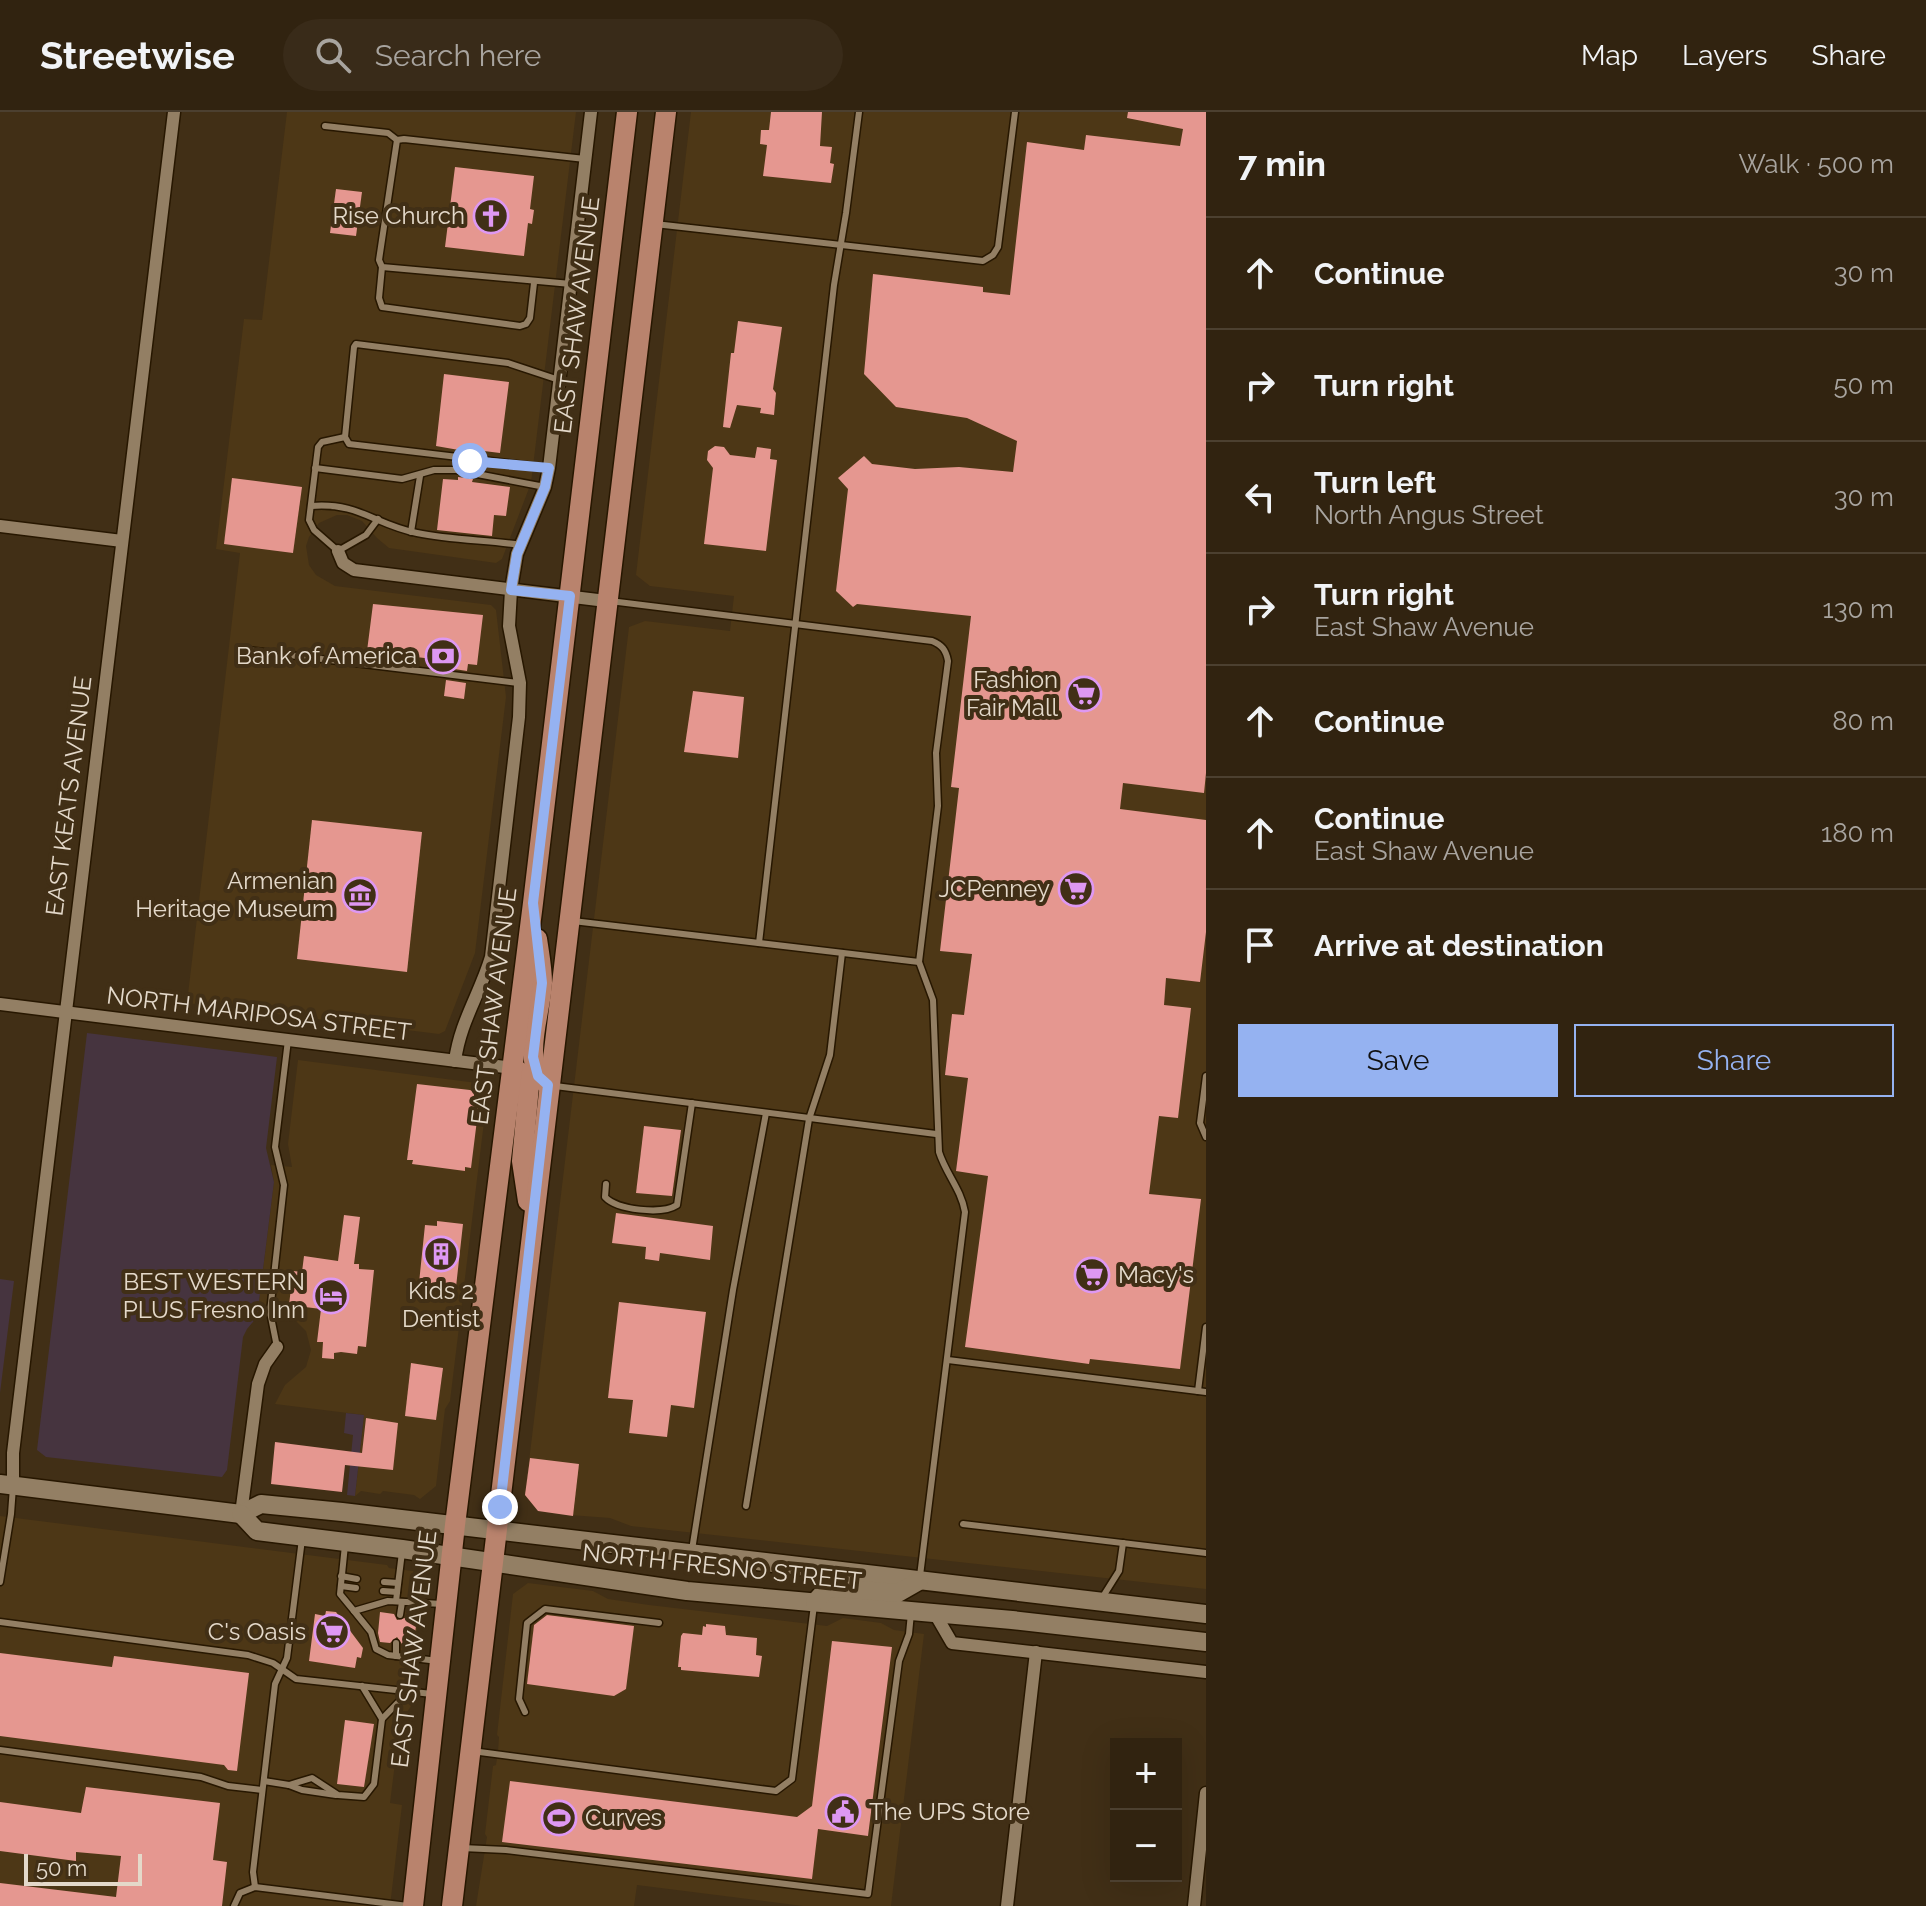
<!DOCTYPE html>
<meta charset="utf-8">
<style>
body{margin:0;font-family:Raleway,sans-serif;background:#392b19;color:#f1f3f6}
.controls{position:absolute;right:24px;bottom:24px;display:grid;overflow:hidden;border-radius:0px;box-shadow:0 8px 32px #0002}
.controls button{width:72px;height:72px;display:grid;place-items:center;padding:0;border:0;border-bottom:2px solid #4c4030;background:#312310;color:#f1f3f6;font:40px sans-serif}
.scale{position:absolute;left:24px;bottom:20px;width:118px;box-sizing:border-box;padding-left:8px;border:4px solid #e4d9ca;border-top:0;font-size:22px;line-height:28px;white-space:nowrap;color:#e4d9ca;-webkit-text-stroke:6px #412f16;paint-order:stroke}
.stop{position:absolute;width:24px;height:24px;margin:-18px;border:6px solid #95b2f1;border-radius:50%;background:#fff}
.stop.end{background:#95b2f1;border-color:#fff;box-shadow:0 2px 8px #0008}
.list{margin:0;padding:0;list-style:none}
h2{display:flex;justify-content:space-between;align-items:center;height:104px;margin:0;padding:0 32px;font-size:34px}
h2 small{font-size:26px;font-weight:400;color:#a8a49f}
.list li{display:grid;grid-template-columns:52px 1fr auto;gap:24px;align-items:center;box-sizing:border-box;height:112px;padding:0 32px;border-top:2px solid #4c4030}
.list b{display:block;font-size:30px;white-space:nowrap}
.list p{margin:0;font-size:26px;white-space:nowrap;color:#a8a49f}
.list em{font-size:26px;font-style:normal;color:#a8a49f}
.actions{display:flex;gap:16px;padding:24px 32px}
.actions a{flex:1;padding:18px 0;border:2px solid #95b2f1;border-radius:0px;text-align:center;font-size:28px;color:#95b2f1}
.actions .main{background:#95b2f1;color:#111}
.icon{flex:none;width:44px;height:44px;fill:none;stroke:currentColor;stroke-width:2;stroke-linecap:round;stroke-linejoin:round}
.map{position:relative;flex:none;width:1206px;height:1794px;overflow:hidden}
header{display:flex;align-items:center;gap:48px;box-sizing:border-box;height:112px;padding:0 40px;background:#312310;border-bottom:2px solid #4c4030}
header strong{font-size:38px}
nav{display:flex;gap:44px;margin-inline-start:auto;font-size:28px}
.search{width:560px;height:72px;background:#392b19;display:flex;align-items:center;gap:20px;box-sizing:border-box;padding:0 28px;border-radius:44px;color:#a8a49f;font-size:30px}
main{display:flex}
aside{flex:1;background:#312310}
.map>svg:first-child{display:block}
.built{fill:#4d3716}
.industrial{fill:#46343f}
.building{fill:#e59790}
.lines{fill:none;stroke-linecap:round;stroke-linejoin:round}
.lane-casing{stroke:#271700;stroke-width:9}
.street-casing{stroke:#271700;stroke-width:15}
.secondary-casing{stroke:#271700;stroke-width:21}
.primary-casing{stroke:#271700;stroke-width:23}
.lane{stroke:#937f64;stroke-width:6}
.street{stroke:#937f64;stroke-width:12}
.secondary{stroke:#937f64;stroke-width:18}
.primary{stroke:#b9836d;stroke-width:20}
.route{stroke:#95b2f1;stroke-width:10}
.labels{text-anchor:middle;stroke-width:8;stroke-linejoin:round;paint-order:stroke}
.poi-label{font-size:24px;fill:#e4d9ca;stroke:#412f16;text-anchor:end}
.street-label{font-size:24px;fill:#e4d9ca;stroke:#412f16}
</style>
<header>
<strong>Streetwise</strong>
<div class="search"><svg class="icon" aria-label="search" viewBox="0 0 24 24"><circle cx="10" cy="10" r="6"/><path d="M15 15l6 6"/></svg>Search here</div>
<nav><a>Map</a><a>Layers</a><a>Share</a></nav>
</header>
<main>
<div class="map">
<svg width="1206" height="1794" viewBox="0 0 1206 1794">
<rect width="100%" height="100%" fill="#412f16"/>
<!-- built -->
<g class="built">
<polygon points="287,0 576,0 531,371 502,447 496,451 389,436 377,426 362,409 347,403 337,403 319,411 309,425 306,434 309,453 316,463 335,474 491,493 496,498 506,585 475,841 445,919 439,922 187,891 240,441 216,437 244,207 262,208"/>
<polygon points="691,0 1206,0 1206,1477 631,1414 610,1406 570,1403 544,1397 538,1399 525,1383 629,515 645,509 730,519 734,484 650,474 636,463"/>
<polygon points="298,948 485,972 488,977 450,1289 445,1297 436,1374 420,1387 414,1383 383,1379 380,1382 361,1379 355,1384 364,1303 275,1292 285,1273 306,1255 311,1238 306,1219 294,1207 277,1202 257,1205 274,1070 271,1053 292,1055 288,1032"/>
<polygon points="0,1404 387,1453 389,1456 413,1459 423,1472 413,1550 415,1560 412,1562 409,1586 411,1594 400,1611 390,1691 402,1693 390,1794 0,1794"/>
<polygon points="528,1471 593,1479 608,1487 649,1493 827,1514 843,1506 881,1511 894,1518 924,1522 891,1794 803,1794 637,1773 634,1794 476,1794 487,1725 485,1722 493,1654 496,1653 498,1640 499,1625 497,1623 513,1482"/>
</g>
<!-- industrial -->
<g class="industrial">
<polygon points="87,921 277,945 266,1036 274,1070 257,1205 247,1217 243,1225 227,1358 222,1365 46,1345 37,1338"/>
<polygon points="0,1167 14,1169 0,1281"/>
<polygon points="346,1301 364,1303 355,1384 347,1383 353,1323 344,1321"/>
</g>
<!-- building -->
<g class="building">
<polygon points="771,0 822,0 820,34 832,35 830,51 834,52 831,71 763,64 767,33 760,32 761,18 769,18"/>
<polygon points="1128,0 1206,0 1206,661 1204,681 1123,671 1120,697 1206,708 1206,820 1200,870 1166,866 1164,893 1191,896 1178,1006 1159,1004 1149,1082 1201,1087 1180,1257 1090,1247 1089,1252 965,1235 988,1064 956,1059 968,966 945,963 952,902 964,903 972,842 940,839 959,676 951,675 971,504 857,492 853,495 836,479 848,377 838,366 864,344 872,352 915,357 959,355 1013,360 1017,329 967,306 896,295 864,262 873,162 983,175 983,180 1010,183 1027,30 1084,38 1086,23 1180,34 1183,17 1127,6"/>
<polygon points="455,55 534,64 530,97 534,98 532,112 528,111 524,144 445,135"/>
<polygon points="336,77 362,80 356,124 330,121"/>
<polygon points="738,209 782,215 773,277 776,281 774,303 760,301 761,296 737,293 730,316 723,315 731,241 734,241"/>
<polygon points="444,262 509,270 500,341 476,338 476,341 436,334"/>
<polygon points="715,334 724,335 730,343 755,346 757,335 771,337 770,347 777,348 766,439 704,432 713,356 707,348 708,339"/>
<polygon points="458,365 473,367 472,370 510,375 506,404 494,403 492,424 437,418 443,367 458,368"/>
<polygon points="232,366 302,375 293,441 224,432"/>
<polygon points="373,492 483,503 477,553 468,552 467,559 448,556 449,549 367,539"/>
<polygon points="446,568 466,571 464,587 444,584"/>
<polygon points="693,579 744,585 738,646 684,640"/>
<polygon points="312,708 422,720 407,860 297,847"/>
<polygon points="417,972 470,978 474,980 474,984 480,984 471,1056 465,1055 465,1059 412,1052 413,1048 407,1048"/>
<polygon points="644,1014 681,1018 672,1084 636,1081"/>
<polygon points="616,1101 713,1114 710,1148 660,1141 659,1149 645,1147 646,1135 612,1131"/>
<polygon points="344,1103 360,1105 354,1152 359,1152 359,1157 374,1158 366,1235 358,1234 357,1242 341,1240 334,1241 334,1247 322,1246 323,1230 317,1230 321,1197 289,1193 293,1159 302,1160 304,1144 338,1149"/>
<polygon points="437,1109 463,1112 456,1175 453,1174 453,1179 424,1176 424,1171 419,1171 425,1113 437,1114"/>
<polygon points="619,1190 706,1200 694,1296 671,1293 667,1325 629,1321 633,1288 608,1286"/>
<polygon points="411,1251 443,1256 436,1308 405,1304"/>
<polygon points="366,1306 398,1311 393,1358 345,1353 342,1380 271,1372 275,1330 362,1341"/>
<polygon points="530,1346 579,1352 573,1404 538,1399 525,1383"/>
<polygon points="326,1499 336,1500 363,1536 361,1546 357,1545 355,1556 309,1549 315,1502 325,1504"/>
<polygon points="380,1500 394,1502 397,1508 405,1506 410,1511 417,1505 414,1531 407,1527 402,1532 397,1525 390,1531 380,1530 378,1521"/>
<polygon points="547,1503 634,1514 626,1577 614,1584 527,1572 534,1513"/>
<polygon points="706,1512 725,1514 726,1523 757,1526 756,1543 762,1544 759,1565 681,1558 681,1555 678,1555 681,1524 683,1521 702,1523 703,1514 706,1515"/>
<polygon points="832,1529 892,1535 868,1724 818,1717 812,1767 502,1730 510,1669 797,1705 812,1694"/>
<polygon points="0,1541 112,1555 114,1544 249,1561 237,1659 228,1658 224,1653 0,1624"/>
<polygon points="345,1608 374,1612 364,1675 337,1672"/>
<polygon points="86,1675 220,1691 213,1748 227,1750 222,1794 0,1794 0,1771 116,1785 121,1744 76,1740 76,1749 0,1739 0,1690 81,1701"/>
</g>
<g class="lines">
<!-- lane casing -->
<g class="lane-casing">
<g id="lane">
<polyline points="325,14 388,21 397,28"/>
<polyline points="655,112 983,149 993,143 998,135 1015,0"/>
<polyline points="382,155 379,186 382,195 520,214 526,212 530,206 534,171"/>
<polyline points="571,172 382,155 379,148 397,28 404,27 585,47"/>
<polyline points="345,325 322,330 318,335 309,408 314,418 338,439 366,423 378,407"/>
<polyline points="315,356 402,367 434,358 456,358 545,375"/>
<polyline points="549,356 349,332 345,325 354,235 356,232 508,251 559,268"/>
<path d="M 311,394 C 359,390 375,413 417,421 C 451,428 486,428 521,433"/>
<polyline points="411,420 420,364"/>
<path d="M 610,489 L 932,529 C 942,533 946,538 948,549 L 936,641 L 938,694 L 919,850 L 933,888 L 939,1040 C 946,1062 961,1077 965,1100 L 920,1464"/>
<polyline points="248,538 518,571"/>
<polyline points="573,809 919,850"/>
<polyline points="759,831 834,173 846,101 859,0"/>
<polyline points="1206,964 1200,1011 1206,1025"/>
<polyline points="555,974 936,1022"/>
<path d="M 606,1072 L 605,1085 C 617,1098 662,1103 677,1093 L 692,991"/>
<polyline points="277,1235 270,1200 284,1073 275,1035 288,928"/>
<polyline points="948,1248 1206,1280"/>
<polyline points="1198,1279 1206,1215"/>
<polyline points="746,1394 809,1007 830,943 842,841"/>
<polyline points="963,1412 1206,1441"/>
<polyline points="345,1433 340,1482 354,1499 388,1489 442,1492"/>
<polyline points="692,1438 733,1178 766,1001"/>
<polyline points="341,1464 357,1467"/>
<polyline points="0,1470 11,1402 13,1375"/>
<polyline points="384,1470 398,1471"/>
<polyline points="341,1474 356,1476"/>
<polyline points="383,1479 397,1480"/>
<polyline points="1102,1486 1119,1459 1123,1431"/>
<polyline points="396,1489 402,1440"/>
<polyline points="354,1499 371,1520 376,1537 388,1543 438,1549"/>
<polyline points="400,1503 402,1490"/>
<polyline points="411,1505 415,1489"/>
<polyline points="0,1510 248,1543 273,1551 296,1567 432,1582"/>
<polyline points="396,1544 396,1531"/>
<polyline points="408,1546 408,1533"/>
<polyline points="362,1574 382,1607"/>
<polyline points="525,1600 519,1587 527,1511 545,1497 659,1511"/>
<polyline points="0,1638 201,1665 228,1674 262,1678"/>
<polyline points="472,1639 776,1679 792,1667 814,1493"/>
<polyline points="264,1669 289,1673 312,1666 338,1683 364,1685 374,1672 382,1607 409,1579"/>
<polyline points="289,1673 302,1678 336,1683"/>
<polyline points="462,1736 506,1738 868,1782 899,1549 909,1522 911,1501"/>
<polyline points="255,1775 253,1760 275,1572 287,1546 302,1427"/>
<polyline points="234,1794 240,1781 255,1775 408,1794"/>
</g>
</g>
<!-- street casing -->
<g class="street-casing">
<g id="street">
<polyline points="0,414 122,429"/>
<polyline points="338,439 343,451 354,458 606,489"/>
<polyline points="0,892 513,956"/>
<path d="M 455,949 C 460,910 480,882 491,845 L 519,605 L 520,571 L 509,514 L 511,478 L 517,442 L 545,375 L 549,356 L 591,0"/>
<polyline points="13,1373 13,1341 174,0"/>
<polyline points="241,1402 258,1272 265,1252 277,1235"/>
<polyline points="934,1500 952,1531 1206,1560"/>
<polyline points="1007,1794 1036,1540"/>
<polyline points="1194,1794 1206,1681"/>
</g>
</g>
<!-- secondary casing -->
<g class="secondary-casing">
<g id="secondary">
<polyline points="0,1372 241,1402 261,1392 342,1400 1206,1502"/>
<polyline points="241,1402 257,1419 402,1437 687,1479 1012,1508 1206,1530"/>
<polyline points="815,1490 826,1478 835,1476 898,1481 919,1469"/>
</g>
</g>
<!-- primary casing -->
<g class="primary-casing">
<g id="primary">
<path d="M 537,827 C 539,841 542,856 542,871 C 541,902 519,951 548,973"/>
<polyline points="515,957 527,965 529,974 522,1049 528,1089"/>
<polyline points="413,1794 455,1413 533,791 627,0"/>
<polyline points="452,1794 666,0"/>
</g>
</g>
<!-- lane -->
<use href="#lane" class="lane"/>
<!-- street -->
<use href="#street" class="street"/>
<!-- secondary -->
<use href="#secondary" class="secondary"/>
<!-- primary -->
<use href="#primary" class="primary"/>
</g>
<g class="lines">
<!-- route -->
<polyline class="route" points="470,349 549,356 545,375 517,442 511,478 570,484 533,791 542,871 533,945 538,964 548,973 500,1395"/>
</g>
<!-- icons -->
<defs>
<g id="church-ring" transform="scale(1.8)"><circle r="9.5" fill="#412f16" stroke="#de98f2" stroke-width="1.5"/><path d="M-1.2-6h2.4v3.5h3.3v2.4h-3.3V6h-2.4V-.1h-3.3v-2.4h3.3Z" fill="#de98f2"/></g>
<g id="bank-ring" transform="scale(1.8)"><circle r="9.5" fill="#412f16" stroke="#de98f2" stroke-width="1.5"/><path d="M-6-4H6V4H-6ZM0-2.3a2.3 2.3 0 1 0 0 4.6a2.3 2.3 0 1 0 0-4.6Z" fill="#de98f2"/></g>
<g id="supermarket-ring" transform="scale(1.8)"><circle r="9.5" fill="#412f16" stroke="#de98f2" stroke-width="1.5"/><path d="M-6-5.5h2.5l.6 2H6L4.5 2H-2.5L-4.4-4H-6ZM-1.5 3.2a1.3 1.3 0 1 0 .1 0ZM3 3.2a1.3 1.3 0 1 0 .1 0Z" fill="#de98f2"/></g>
<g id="museum-ring" transform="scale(1.8)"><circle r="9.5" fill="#412f16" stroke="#de98f2" stroke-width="1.5"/><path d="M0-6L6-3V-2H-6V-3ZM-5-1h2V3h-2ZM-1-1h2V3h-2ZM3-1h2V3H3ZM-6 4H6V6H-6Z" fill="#de98f2"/></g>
<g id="building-ring" transform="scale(1.8)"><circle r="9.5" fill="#412f16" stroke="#de98f2" stroke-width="1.5"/><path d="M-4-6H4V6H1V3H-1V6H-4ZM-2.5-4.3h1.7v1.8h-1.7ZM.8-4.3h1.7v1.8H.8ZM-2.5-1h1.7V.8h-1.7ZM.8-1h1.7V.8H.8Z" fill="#de98f2"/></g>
<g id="hotel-ring" transform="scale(1.8)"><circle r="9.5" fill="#412f16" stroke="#de98f2" stroke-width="1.5"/><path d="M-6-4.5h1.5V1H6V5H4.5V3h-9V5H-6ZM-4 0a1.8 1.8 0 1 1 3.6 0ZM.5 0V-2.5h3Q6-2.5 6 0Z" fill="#de98f2"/></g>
<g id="civic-ring" transform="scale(1.8)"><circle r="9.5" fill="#412f16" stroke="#de98f2" stroke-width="1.5"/><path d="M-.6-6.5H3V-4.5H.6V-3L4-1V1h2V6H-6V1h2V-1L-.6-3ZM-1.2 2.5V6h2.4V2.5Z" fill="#de98f2"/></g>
<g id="stadium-ring" transform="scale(1.8)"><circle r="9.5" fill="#412f16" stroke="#de98f2" stroke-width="1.5"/><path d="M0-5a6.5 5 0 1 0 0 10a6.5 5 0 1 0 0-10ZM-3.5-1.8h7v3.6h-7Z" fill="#de98f2"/></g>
</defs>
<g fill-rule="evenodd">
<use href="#church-ring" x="491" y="104"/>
<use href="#bank-ring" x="443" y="544"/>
<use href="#supermarket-ring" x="1084" y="582"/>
<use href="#supermarket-ring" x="1076" y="777"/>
<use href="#museum-ring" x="360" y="783"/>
<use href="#building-ring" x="441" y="1142"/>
<use href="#supermarket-ring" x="1092" y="1163"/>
<use href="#hotel-ring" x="331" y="1184"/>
<use href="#supermarket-ring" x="332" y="1520"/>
<use href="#civic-ring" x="843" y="1700"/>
<use href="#stadium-ring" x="559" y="1706"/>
</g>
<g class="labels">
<!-- poi labels -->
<g class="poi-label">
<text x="465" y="112">Rise Church</text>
<text x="417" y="552">Bank of America</text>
<text x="1058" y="576">Fashion<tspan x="1058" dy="28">Fair Mall</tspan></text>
<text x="334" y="777">Armenian<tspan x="334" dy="28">Heritage Museum</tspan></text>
<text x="1050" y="785">JCPenney</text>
<text x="1118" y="1171" text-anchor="start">Macy's</text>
<text x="305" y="1178">BEST WESTERN<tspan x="305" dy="28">PLUS Fresno Inn</tspan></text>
<text x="441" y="1187" text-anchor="middle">Kids 2<tspan x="441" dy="28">Dentist</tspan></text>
<text x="306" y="1528">C's Oasis</text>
<text x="869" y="1708" text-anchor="start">The UPS Store</text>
<text x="585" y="1714" text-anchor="start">Curves</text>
</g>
<!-- street labels -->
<g class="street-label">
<text transform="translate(577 203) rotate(-83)" y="8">EAST SHAW AVENUE</text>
<text transform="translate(69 684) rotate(-83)" y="8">EAST KEATS AVENUE</text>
<text transform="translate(494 894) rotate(-83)" y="8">EAST SHAW AVENUE</text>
<text transform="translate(259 902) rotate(7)" y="8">NORTH MARIPOSA STREET</text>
<text transform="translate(722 1455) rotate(6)" y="8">NORTH FRESNO STREET</text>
<text transform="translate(414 1537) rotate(-83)" y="8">EAST SHAW AVENUE</text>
</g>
</g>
</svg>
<div class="controls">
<button>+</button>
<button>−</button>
</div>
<div class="scale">50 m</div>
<div class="stop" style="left:470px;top:349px"></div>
<div class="stop end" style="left:500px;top:1395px"></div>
</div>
<aside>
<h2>7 min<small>Walk · 500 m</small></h2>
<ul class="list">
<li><svg class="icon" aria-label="ahead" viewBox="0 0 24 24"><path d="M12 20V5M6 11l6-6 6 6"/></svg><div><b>Continue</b></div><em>30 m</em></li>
<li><svg class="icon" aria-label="right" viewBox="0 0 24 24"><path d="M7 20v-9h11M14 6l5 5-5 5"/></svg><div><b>Turn right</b></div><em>50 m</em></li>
<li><svg class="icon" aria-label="left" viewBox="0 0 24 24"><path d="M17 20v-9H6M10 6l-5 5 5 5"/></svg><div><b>Turn left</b><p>North Angus Street</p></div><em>30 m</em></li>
<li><svg class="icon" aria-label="right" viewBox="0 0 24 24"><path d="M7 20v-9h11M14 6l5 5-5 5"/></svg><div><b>Turn right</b><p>East Shaw Avenue</p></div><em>130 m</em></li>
<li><svg class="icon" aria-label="ahead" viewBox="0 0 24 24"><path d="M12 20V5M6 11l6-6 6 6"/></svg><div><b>Continue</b></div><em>80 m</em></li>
<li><svg class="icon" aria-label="ahead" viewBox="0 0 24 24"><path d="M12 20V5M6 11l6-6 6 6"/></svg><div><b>Continue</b><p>East Shaw Avenue</p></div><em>180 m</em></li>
<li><svg class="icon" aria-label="arrive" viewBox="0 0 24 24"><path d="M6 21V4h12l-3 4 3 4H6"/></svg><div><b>Arrive at destination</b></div></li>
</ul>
<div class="actions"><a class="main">Save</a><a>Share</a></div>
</aside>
</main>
